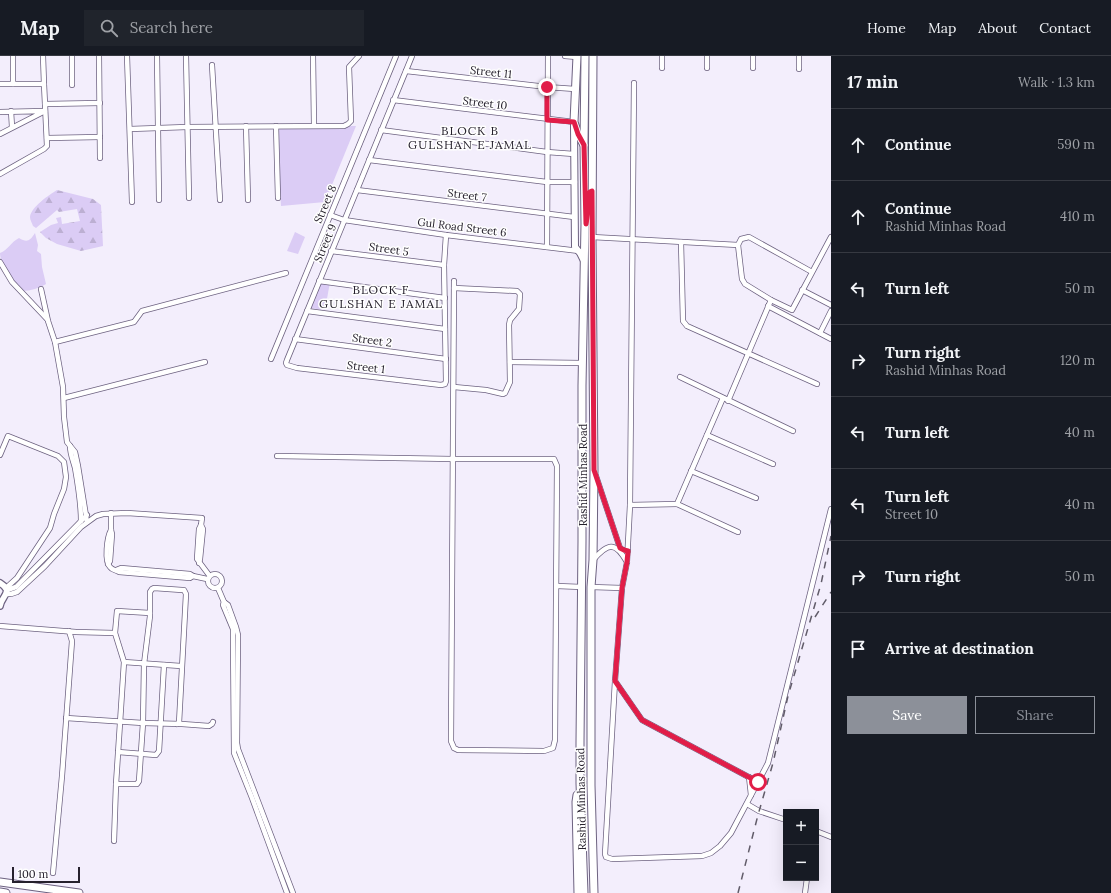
<!DOCTYPE html>
<meta charset="utf-8">
<style>
body{margin:0;font-family:Lora,serif;background:#20242c;color:#f1f3f6}
.controls{position:absolute;right:12px;bottom:12px;display:grid;overflow:hidden;border-radius:0px;box-shadow:0 4px 16px #0002}
.controls button{width:36px;height:36px;display:grid;place-items:center;padding:0;border:0;border-bottom:1px solid #363941;background:#171b24;color:#f1f3f6;font:20px sans-serif}
.scale{position:absolute;left:12px;bottom:10px;width:68px;box-sizing:border-box;padding-left:4px;border:2px solid #26212d;border-top:0;font-size:11px;line-height:14px;white-space:nowrap;color:#26212d;-webkit-text-stroke:3px #fefefe;paint-order:stroke}
.stop{position:absolute;width:12px;height:12px;margin:-9px;border:3px solid #e11d48;border-radius:50%;background:#fff}
.stop.end{background:#e11d48;border-color:#fff;box-shadow:0 1px 4px #0008}
.list{margin:0;padding:0;list-style:none}
h2{display:flex;justify-content:space-between;align-items:center;height:52px;margin:0;padding:0 16px;font-size:17px}
h2 small{font-size:13px;font-weight:400;color:#9ea1a6}
.list li{display:grid;grid-template-columns:26px 1fr auto;gap:12px;align-items:center;box-sizing:border-box;height:72px;padding:0 16px;border-top:1px solid #363941}
.list b{display:block;font-size:15px;white-space:nowrap}
.list p{margin:0;font-size:13px;white-space:nowrap;color:#9ea1a6}
.list em{font-size:13px;font-style:normal;color:#9ea1a6}
.actions{display:flex;gap:8px;padding:12px 16px}
.actions a{flex:1;padding:9px 0;border:1px solid #8c9099;border-radius:0px;text-align:center;font-size:14px;color:#8c9099}
.actions .main{background:#8c9099;color:#fff}
.icon{flex:none;width:22px;height:22px;fill:none;stroke:currentColor;stroke-width:2;stroke-linecap:round;stroke-linejoin:round}
.map{position:relative;flex:none;width:831px;height:837px;overflow:hidden}
header{display:flex;align-items:center;gap:24px;box-sizing:border-box;height:56px;padding:0 20px;background:#171b24;border-bottom:1px solid #363941}
header strong{font-size:19px}
nav{display:flex;gap:22px;margin-inline-start:auto;font-size:14px}
.search{width:280px;height:36px;background:#20242c;display:flex;align-items:center;gap:10px;box-sizing:border-box;padding:0 14px;border-radius:0px;color:#9ea1a6;font-size:15px}
main{display:flex}
aside{flex:1;background:#171b24}
.map>svg:first-child{display:block}
.green{fill:#dbccf5}
.forest{fill:url(#forest-firs)}
.lines{fill:none;stroke-linecap:round;stroke-linejoin:round}
.minor-casing{stroke:#6d6280;stroke-width:6}
.tertiary-casing{stroke:#6d6280;stroke-width:8}
.secondary-casing{stroke:#6d6280;stroke-width:8}
.primary-casing{stroke:#6d6280;stroke-width:9}
.trunk-casing{stroke:#6d6280;stroke-width:9}
.minor{stroke:#fff;stroke-width:4.5}
.tertiary{stroke:#fff;stroke-width:5.5}
.secondary{stroke:#fff;stroke-width:6}
.primary{stroke:#fff;stroke-width:7}
.trunk{stroke:#fff;stroke-width:7}
.rail{stroke:#615c69;stroke-width:1.5;stroke-dasharray:7 7;stroke-linecap:butt}
.route{stroke:#e11d48;stroke-width:5}
.labels{text-anchor:middle;stroke-width:3;stroke-linejoin:round;paint-order:stroke}
.street-label{font-size:11px;fill:#26212d;stroke:#fefefe}
.neighbourhood-label{font-size:12px;letter-spacing:1px;fill:#26212d;stroke:#fefefe}
</style>
<header>
<strong>Map</strong>
<div class="search"><svg class="icon" aria-label="search" viewBox="0 0 24 24"><circle cx="10" cy="10" r="6"/><path d="M15 15l6 6"/></svg>Search here</div>
<nav><a>Home</a><a>Map</a><a>About</a><a>Contact</a></nav>
</header>
<main>
<div class="map">
<svg width="831" height="837" viewBox="0 0 831 837">
<defs>
<pattern id="forest-firs" width="22" height="20" patternUnits="userSpaceOnUse"><rect width="22" height="20" fill="#dbccf5"/><path d="M5 1l3.5 6h-7zM16 11l3.5 6h-7z" fill="#bcafd2"/></pattern>
</defs>
<rect width="100%" height="100%" fill="#f3eefc"/>
<!-- green -->
<g class="green">
<polygon points="276,70 356,70 325,146 281,150"/>
<polygon points="295,176 305,181 298,198 287,195"/>
<path d="M 35,177 L 38,189 L 37,195 L 41,198 L 42,211 L 46,228 C 39,232 31,235 22,235 C 14,226 0,209 0,197 C 8,194 11,186 19,182 C 27,187 30,185 35,177 Z"/>
<polygon points="319,225 330,226 325,254 309,252"/>
</g>
<!-- forest -->
<path class="forest" d="M 57,134 L 93,143 L 101,149 L 103,190 L 81,195 L 57,188 L 46,182 L 40,176 L 51,169 L 58,167 L 56,162 L 61,161 L 62,168 L 80,165 L 77,153 L 59,156 L 57,154 L 36,172 L 33,170 C 32,167 30,164 30,161 C 31,151 49,139 57,134 Z"/>
<g class="lines">
<!-- minor casing -->
<g class="minor-casing">
<g id="minor">
<polyline points="13,0 13,28"/>
<polyline points="72,0 72,29"/>
<polyline points="99,0 100,102"/>
<polyline points="127,0 132,146"/>
<polyline points="157,0 159,144"/>
<polyline points="186,0 189,142"/>
<polyline points="313,0 314,69"/>
<polyline points="412,0 287,304 286,307 287,309 297,312 441,329 445,328 446,325 444,209 446,179"/>
<polyline points="565,0 577,1"/>
<polyline points="212,9 220,144"/>
<polyline points="662,12 662,0"/>
<polyline points="707,12 707,0"/>
<polyline points="753,12 753,0"/>
<polyline points="799,13 799,0"/>
<polyline points="406,15 547,31 575,33"/>
<polyline points="0,28 44,28"/>
<polyline points="393,44 574,66"/>
<polyline points="45,48 100,47"/>
<polyline points="11,55 12,71"/>
<polyline points="0,56 45,55 0,78"/>
<polyline points="246,70 248,144"/>
<polyline points="276,70 278,142"/>
<polyline points="130,73 187,71 344,70 348,68 351,65 349,11 359,0"/>
<polyline points="381,74 547,96 574,98"/>
<polyline points="47,82 100,81"/>
<polyline points="369,104 547,126 575,126"/>
<polyline points="0,118 44,93 47,90 44,28 43,0"/>
<polyline points="357,134 574,161"/>
<polyline points="330,159 344,164 446,179 579,195"/>
<polyline points="592,181 738,189"/>
<polyline points="681,186 683,265 687,270 817,328"/>
<polyline points="547,191 548,0"/>
<polyline points="331,195 444,209"/>
<polyline points="0,206 12,226 47,263"/>
<polyline points="812,216 749,181 741,183 738,189 742,223 745,228 771,244 792,254 831,181"/>
<polyline points="319,225 445,242"/>
<polyline points="41,233 48,265 55,286 63,331 64,361 67,386 75,396 78,410 87,466"/>
<polyline points="802,234 831,249"/>
<polyline points="768,250 831,283"/>
<polyline points="307,255 445,273"/>
<polyline points="820,277 831,255"/>
<polyline points="295,283 446,303"/>
<polyline points="55,286 134,266 142,255 286,217"/>
<polyline points="271,303 396,0"/>
<polyline points="510,306 582,307"/>
<polyline points="680,321 793,375"/>
<polyline points="454,331 486,334 503,338 505,337 510,326 509,269 510,264 519,253 520,238 517,235 454,232"/>
<polyline points="64,342 205,306"/>
<polyline points="728,345 771,244"/>
<polyline points="707,379 773,408"/>
<path d="M 70,390 C 70,398 73,404 75,412 C 78,429 81,448 81,465"/>
<polyline points="0,399 8,380 58,400 64,406 66,421 64,433 54,458 50,472 17,522 6,532"/>
<polyline points="277,400 453,403 554,403 557,410 555,684 553,692 544,695 458,694 454,692 451,685 454,225"/>
<polyline points="691,415 756,442"/>
<polyline points="596,420 620,492 623,494 628,495"/>
<polyline points="677,448 738,476"/>
<polyline points="630,449 677,448 723,342"/>
<path d="M 111,474 C 107,481 104,505 110,511 C 112,514 116,514 119,516 L 190,522 L 193,520"/>
<path d="M 593,504 C 608,487 615,485 627,506"/>
<polyline points="199,507 200,503 203,473 201,469"/>
<polyline points="108,508 110,505 112,478 111,474 111,457"/>
<polyline points="116,514 121,512 190,518 193,520 207,523"/>
<circle cx="215" cy="525" r="7"/>
<polyline points="557,530 582,531"/>
<polyline points="591,531 622,532 627,506 630,449 634,27"/>
<polyline points="218,532 224,546 228,549 236,571 238,579 237,687 238,693 293,837"/>
<polyline points="622,532 615,625 605,798 606,801 612,803 702,800 711,797 720,790 731,777 768,707 831,453"/>
<polyline points="7,534 16,531 87,459"/>
<polyline points="6,538 11,538 17,536 45,510 81,471 96,460 103,458 127,457 202,462 201,469 199,473 197,503 209,519"/>
<polyline points="224,546 223,549 233,573 233,580 234,697 252,742 287,837"/>
<polyline points="0,570 76,576 115,577"/>
<polyline points="124,606 181,610"/>
<polyline points="615,625 642,664 758,726"/>
<polyline points="66,662 143,667 182,668 209,670 212,668 213,666"/>
<polyline points="118,696 156,699 159,695 164,609"/>
<polyline points="749,721 751,739"/>
<polyline points="116,728 137,728 139,725 143,667 144,608 150,560 150,536 152,533 154,532 182,534 184,534 186,538 179,667 177,668"/>
<polyline points="747,748 759,755 786,764"/>
<polyline points="816,775 831,781"/>
<polyline points="114,785 116,728 124,606 115,577 117,555 150,557"/>
<polyline points="53,817 62,720 72,585 69,575"/>
<polyline points="805,837 807,822"/>
</g>
</g>
<!-- tertiary casing -->
<g class="tertiary-casing">
<path id="tertiary" d="M 0,527 L 4,530 L 7,534 C 6,541 1,543 0,550"/>
</g>
<!-- secondary casing -->
<g class="secondary-casing">
<polyline id="secondary" points="574,70 575,191 580,197 584,205"/>
</g>
<!-- primary casing -->
<g class="primary-casing">
<g id="primary">
<polyline points="577,0 574,66 578,78 584,89"/>
<polyline points="593,0 592,181 594,414 593,504 591,531 591,729 594,837"/>
<polyline points="577,739 576,746 578,837"/>
<polyline points="584,837 580,727 580,686 582,485 582,330 585,168 584,89 585,0"/>
</g>
</g>
<!-- trunk casing -->
<g class="trunk-casing">
<g id="trunk">
<polyline points="0,826 79,837"/>
<polyline points="0,836 6,837"/>
</g>
</g>
<!-- minor -->
<use href="#minor" class="minor"/>
<!-- tertiary -->
<use href="#tertiary" class="tertiary"/>
<!-- secondary -->
<use href="#secondary" class="secondary"/>
<!-- primary -->
<use href="#primary" class="primary"/>
<!-- trunk -->
<use href="#trunk" class="trunk"/>
<!-- rail -->
<g class="rail">
<polyline points="815,561 831,536"/>
<polyline points="738,837 758,759 773,707 788,640 821,528 831,480"/>
</g>
</g>
<g class="lines">
<!-- route -->
<path class="route" d="M 547,31 L 547,64 L 574,66 L 578,78 L 584,89 L 586,168 C 588,158 587,144 590,136 L 592,135 L 594,414 L 620,492 L 624,494 L 628,495 L 627,506 L 622,532 L 615,625 L 642,664 L 758,726"/>
</g>
<g class="labels">
<!-- street labels -->
<g class="street-label">
<text transform="translate(491 16) rotate(6)" y="4">Street 11</text>
<text transform="translate(485 47) rotate(7)" y="4">Street 10</text>
<text transform="translate(467 139) rotate(7)" y="4">Street 7</text>
<text transform="translate(325 148) rotate(-67)" y="4">Street 8</text>
<text transform="translate(462 171) rotate(7)" y="4">Gul Road Street 6</text>
<text transform="translate(325 187) rotate(-67)" y="4">Street 9</text>
<text transform="translate(389 193) rotate(8)" y="4">Street 5</text>
<text transform="translate(372 284) rotate(8)" y="4">Street 2</text>
<text transform="translate(366 311) rotate(7)" y="4">Street 1</text>
<text transform="translate(583 419) rotate(-90)" y="4">Rashid Minhas Road</text>
<text transform="translate(581 743) rotate(-91)" y="4">Rashid Minhas Road</text>
</g>
<!-- neighbourhood labels -->
<g class="neighbourhood-label">
<text x="470" y="79">BLOCK B<tspan x="470" dy="14">GULSHAN E JAMAL</tspan></text>
<text x="381" y="238">BLOCK F<tspan x="381" dy="14">GULSHAN E JAMAL</tspan></text>
</g>
</g>
</svg>
<div class="controls">
<button>+</button>
<button>−</button>
</div>
<div class="scale">100 m</div>
<div class="stop" style="left:758px;top:726px"></div>
<div class="stop end" style="left:547px;top:31px"></div>
</div>
<aside>
<h2>17 min<small>Walk · 1.3 km</small></h2>
<ul class="list">
<li><svg class="icon" aria-label="ahead" viewBox="0 0 24 24"><path d="M12 20V5M6 11l6-6 6 6"/></svg><div><b>Continue</b></div><em>590 m</em></li>
<li><svg class="icon" aria-label="ahead" viewBox="0 0 24 24"><path d="M12 20V5M6 11l6-6 6 6"/></svg><div><b>Continue</b><p>Rashid Minhas Road</p></div><em>410 m</em></li>
<li><svg class="icon" aria-label="left" viewBox="0 0 24 24"><path d="M17 20v-9H6M10 6l-5 5 5 5"/></svg><div><b>Turn left</b></div><em>50 m</em></li>
<li><svg class="icon" aria-label="right" viewBox="0 0 24 24"><path d="M7 20v-9h11M14 6l5 5-5 5"/></svg><div><b>Turn right</b><p>Rashid Minhas Road</p></div><em>120 m</em></li>
<li><svg class="icon" aria-label="left" viewBox="0 0 24 24"><path d="M17 20v-9H6M10 6l-5 5 5 5"/></svg><div><b>Turn left</b></div><em>40 m</em></li>
<li><svg class="icon" aria-label="left" viewBox="0 0 24 24"><path d="M17 20v-9H6M10 6l-5 5 5 5"/></svg><div><b>Turn left</b><p>Street 10</p></div><em>40 m</em></li>
<li><svg class="icon" aria-label="right" viewBox="0 0 24 24"><path d="M7 20v-9h11M14 6l5 5-5 5"/></svg><div><b>Turn right</b></div><em>50 m</em></li>
<li><svg class="icon" aria-label="arrive" viewBox="0 0 24 24"><path d="M6 21V4h12l-3 4 3 4H6"/></svg><div><b>Arrive at destination</b></div></li>
</ul>
<div class="actions"><a class="main">Save</a><a>Share</a></div>
</aside>
</main>
